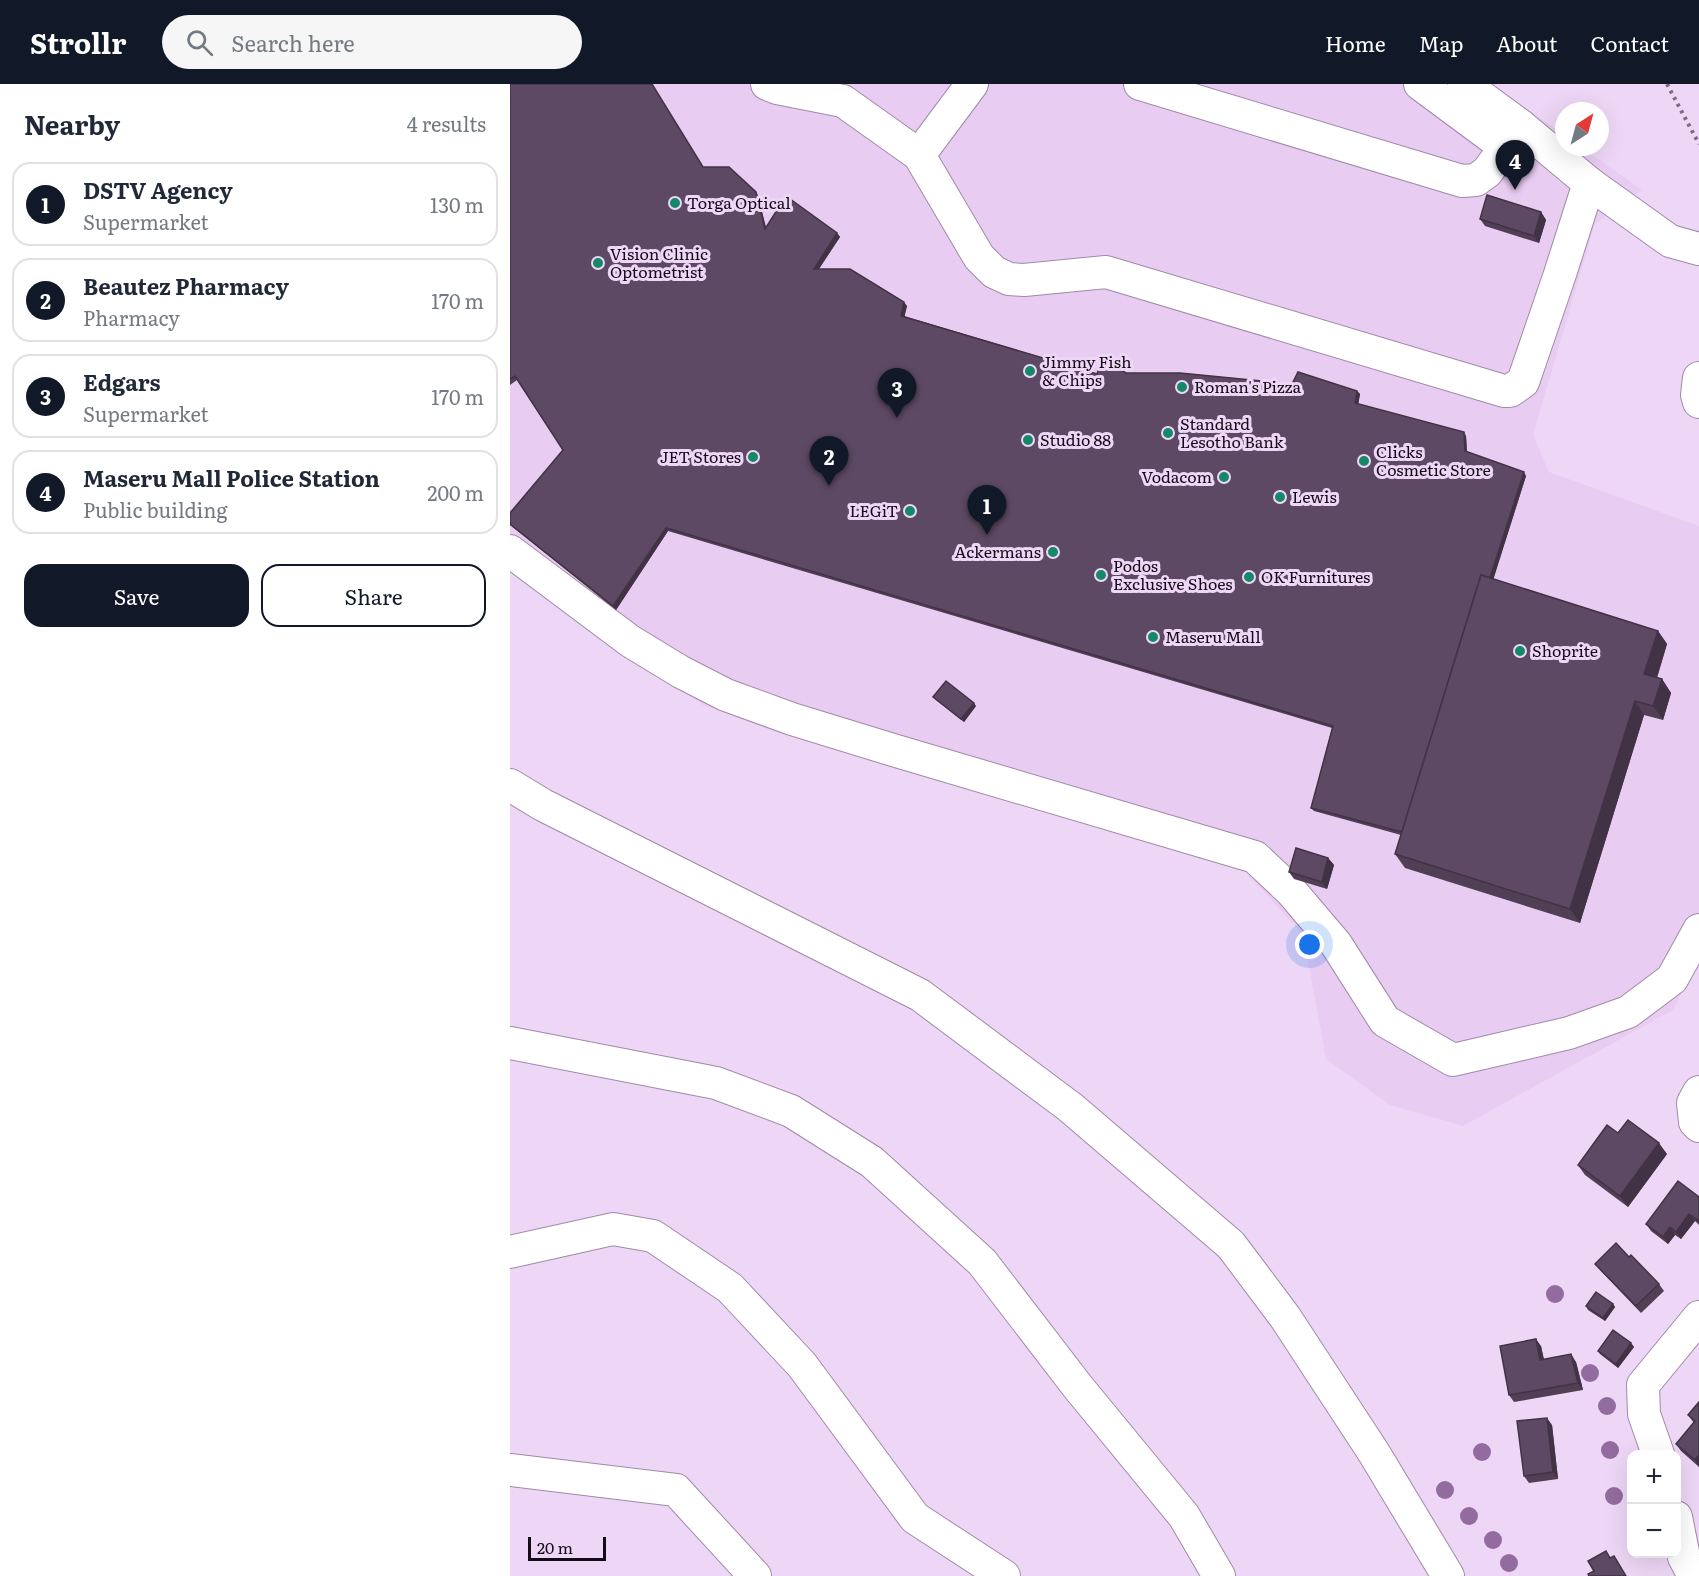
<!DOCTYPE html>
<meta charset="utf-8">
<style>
body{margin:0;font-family:Literata,serif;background:#f6f6f7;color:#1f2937}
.controls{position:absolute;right:18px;bottom:18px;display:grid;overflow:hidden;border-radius:12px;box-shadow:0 6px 24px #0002}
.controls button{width:54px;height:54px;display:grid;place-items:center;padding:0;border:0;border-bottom:2px solid #e0e1e3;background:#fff;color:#1f2937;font:30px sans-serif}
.compass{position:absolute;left:1045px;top:18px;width:54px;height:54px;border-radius:50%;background:#fff;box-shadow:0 6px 24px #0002;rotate:36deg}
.scale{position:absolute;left:18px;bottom:15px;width:78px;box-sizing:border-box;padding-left:6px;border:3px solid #130b15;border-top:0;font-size:16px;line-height:21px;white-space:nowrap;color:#130b15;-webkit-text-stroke:4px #eed7f6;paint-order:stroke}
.you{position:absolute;left:800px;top:861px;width:21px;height:21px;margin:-15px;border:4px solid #fff;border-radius:50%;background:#1a73e8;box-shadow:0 0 0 9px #1a73e833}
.badge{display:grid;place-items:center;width:39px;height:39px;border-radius:50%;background:#111827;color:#fff;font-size:20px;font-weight:700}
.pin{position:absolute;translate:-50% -50px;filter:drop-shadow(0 2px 3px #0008)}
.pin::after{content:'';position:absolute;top:32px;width:21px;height:18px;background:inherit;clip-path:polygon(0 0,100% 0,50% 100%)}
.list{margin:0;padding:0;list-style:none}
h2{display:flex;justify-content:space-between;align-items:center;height:78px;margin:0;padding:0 24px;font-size:26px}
h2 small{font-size:20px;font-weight:400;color:#747a83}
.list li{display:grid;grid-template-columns:39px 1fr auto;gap:18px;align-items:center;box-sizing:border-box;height:84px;margin:0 12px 12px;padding:0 12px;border:2px solid #e0e1e3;border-radius:18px}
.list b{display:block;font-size:22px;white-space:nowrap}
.list p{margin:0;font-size:20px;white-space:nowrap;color:#747a83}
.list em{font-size:20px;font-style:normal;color:#747a83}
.actions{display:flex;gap:12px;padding:18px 24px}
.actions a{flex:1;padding:14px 0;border:2px solid #111827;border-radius:18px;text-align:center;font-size:21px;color:#111827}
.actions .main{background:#111827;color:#fff}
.icon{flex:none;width:33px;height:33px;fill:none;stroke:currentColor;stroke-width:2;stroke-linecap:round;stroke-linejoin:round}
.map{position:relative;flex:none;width:1189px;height:1492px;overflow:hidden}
header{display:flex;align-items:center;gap:36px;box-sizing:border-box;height:84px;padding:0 30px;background:#111827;color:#fff}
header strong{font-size:28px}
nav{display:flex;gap:33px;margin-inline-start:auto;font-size:21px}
.search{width:420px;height:54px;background:#f6f6f7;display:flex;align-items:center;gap:15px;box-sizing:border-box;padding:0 21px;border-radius:33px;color:#747a83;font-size:22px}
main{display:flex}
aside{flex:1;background:#fff}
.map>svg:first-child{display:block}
.built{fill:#e9ccf2}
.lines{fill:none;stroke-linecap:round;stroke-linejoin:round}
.minor-casing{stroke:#a08aa7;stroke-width:34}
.path{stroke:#7b6c80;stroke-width:4;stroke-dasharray:3 4.5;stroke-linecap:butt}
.minor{stroke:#fff;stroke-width:32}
.tree{fill:#936c9f}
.wall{fill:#503f55}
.shaded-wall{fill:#413345}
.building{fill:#5d4963;stroke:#413345;stroke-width:1.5}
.poi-dot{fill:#158867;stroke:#eed7f6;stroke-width:2}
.labels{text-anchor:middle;stroke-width:6;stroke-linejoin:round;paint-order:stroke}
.poi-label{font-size:16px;fill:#130b15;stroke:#eed7f6;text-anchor:start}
</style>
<header>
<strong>Strollr</strong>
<div class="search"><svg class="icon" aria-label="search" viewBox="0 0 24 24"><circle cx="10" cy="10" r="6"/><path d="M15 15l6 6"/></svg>Search here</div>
<nav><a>Home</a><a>Map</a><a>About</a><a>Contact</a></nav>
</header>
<main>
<aside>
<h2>Nearby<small>4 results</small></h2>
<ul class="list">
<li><span class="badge">1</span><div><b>DSTV Agency</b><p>Supermarket</p></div><em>130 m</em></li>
<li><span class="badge">2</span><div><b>Beautez Pharmacy</b><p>Pharmacy</p></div><em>170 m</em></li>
<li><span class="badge">3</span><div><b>Edgars</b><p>Supermarket</p></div><em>170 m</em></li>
<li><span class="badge">4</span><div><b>Maseru Mall Police Station</b><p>Public building</p></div><em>200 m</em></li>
</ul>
<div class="actions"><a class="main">Save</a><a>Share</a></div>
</aside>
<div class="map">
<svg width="1189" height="1492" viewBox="0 0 1189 1492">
<rect width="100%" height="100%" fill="#eed7f6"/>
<!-- built -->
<polygon class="built" points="0,0 981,0 1054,51 1054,63 1071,63 1132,106 1085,140 1023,351 1039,388 1189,442 1189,872 1163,926 953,1042 880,1021 816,975 793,850 735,788 193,621 0,484"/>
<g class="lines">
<!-- minor casing -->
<g class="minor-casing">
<g id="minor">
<polyline points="257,0 267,4 333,17 409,71 469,173 484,188 499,195 514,196 596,188 994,307 1000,307 1013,298 1050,190 1079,99"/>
<polyline points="630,0 952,97 966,96 977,88 1011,42"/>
<polyline points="910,0 995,63"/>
<polyline points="954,0 1011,42 1079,99 1160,157 1189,165"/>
<polyline points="409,71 462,0"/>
<polyline points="1189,294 1187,311 1189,318"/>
<polyline points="0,467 120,557 171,588 216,611 282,635 383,666 745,773 781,807 826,860 875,937 943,976 1059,949 1118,928 1162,895 1189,846"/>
<polyline points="0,701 33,721 410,911 560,1023 721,1161 775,1233 864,1369 938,1492"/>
<polyline points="0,959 206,999 281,1027 362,1078 472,1178 568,1303 674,1432 709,1492"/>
<polyline points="1189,1008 1183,1019 1185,1038 1189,1042"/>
<polyline points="0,1168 103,1145 143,1152 220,1204 292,1281 405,1434 494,1492"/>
<polyline points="1148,1370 1134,1330 1133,1301 1189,1233"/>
<polyline points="0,1386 166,1406 245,1492"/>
<polyline points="1166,1433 1174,1473 1184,1492"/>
</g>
</g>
<!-- path -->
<polyline class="path" points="1157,0 1189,60"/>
<!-- minor -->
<use href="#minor" class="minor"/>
</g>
<!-- trees -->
<g class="tree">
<circle cx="1045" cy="1210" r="9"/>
<circle cx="1080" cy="1289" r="9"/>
<circle cx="1097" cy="1322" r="9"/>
<circle cx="1100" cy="1366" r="9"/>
<circle cx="972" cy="1368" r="9"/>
<circle cx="935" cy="1406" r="9"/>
<circle cx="1104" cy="1412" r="9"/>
<circle cx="959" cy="1432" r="9"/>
<circle cx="983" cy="1456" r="9"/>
<circle cx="999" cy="1479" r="9"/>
</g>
<!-- wall -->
<g class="wall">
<polygon points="0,0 193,83 248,112 256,143 327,149 330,153 309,185 397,222 394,232 587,290 616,289 847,307 850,310 848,320 956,352 957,368 1016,392 983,495 1148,547 1157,560 1147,594 1152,595 1161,609 1153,636 1134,631 1070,839 895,784 885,770 891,751 804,727 801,724 822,644 158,447 106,526 0,441 0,429 53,366 7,296 0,301"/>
<polygon points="1031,128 1036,136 1029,159 975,142 970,135"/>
<polygon points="423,613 466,622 454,638 426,616"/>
<polygon points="818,774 824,781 817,805 784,795 779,788"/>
<polygon points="1108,1049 1157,1070 1118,1123 1075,1091 1068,1081"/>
<polygon points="1189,1113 1189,1141 1185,1137 1171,1155 1165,1151 1158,1160 1141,1147 1136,1140"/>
<polygon points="1119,1173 1149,1200 1154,1207 1131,1229 1091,1187 1085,1180"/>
<polygon points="1103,1220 1105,1223 1095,1237 1078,1226 1076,1222"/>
<polygon points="1121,1259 1124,1263 1108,1284 1090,1270 1088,1267"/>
<polygon points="1031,1262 1034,1275 1066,1278 1073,1306 1004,1318 999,1311"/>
<polygon points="1189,1318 1189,1383 1171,1367 1166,1360 1184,1339 1178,1331"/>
<polygon points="1042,1341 1048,1395 1019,1399 1014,1392"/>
</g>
<!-- shaded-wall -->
<g class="shaded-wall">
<polygon points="246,108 248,112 257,149 255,145"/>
<polygon points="1031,128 1036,136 1029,159 1024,152"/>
<polygon points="327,149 330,153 306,189 304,185"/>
<polygon points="394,218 397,222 394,235 391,232"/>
<polygon points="847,307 850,310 848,322 845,319"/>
<polygon points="954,348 956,352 957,371 955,367"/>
<polygon points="1014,388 1016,392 902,753 899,750"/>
<polygon points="156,444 158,447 106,526 103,522"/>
<polygon points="1148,547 1157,560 1144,603 1134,590"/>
<polygon points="1152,595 1161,609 1153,636 1143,622"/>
<polygon points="1125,617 1134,631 1070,839 1060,825"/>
<polygon points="464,619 466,622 454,638 451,635"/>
<polygon points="818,774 824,781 817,805 812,798"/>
<polygon points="1149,1059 1157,1070 1118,1123 1110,1112"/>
<polygon points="1179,1130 1185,1137 1171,1155 1166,1148"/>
<polygon points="1160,1143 1165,1151 1158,1160 1153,1153"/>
<polygon points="1103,1220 1105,1223 1095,1237 1093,1234"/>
<polygon points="1026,1255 1031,1262 1035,1283 1030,1276"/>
<polygon points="1121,1259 1124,1263 1108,1284 1106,1280"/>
<polygon points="1061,1270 1066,1278 1073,1306 1068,1299"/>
<polygon points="1037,1334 1042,1341 1048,1395 1043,1388"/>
<polygon points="1189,1371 1189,1383 1185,1376"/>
</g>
<!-- building -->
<g class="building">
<polygon points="0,0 142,0 193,83 219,83 246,108 255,145 276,112 327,149 304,185 340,185 394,218 391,232 587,290 592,274 616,289 670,289 782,300 788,288 847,307 845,319 954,348 955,367 1014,388 980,494 971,491 892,748 801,724 823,642 156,444 103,522 0,440 0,429 53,366 5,292 0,295"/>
<polygon points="977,111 1031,128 1024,152 970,135"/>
<polygon points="971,491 1148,547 1134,590 1152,595 1143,622 1125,617 1060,825 885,770"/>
<polygon points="436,597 464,619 451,635 423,613"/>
<polygon points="786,764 818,774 812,798 779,788"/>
<polygon points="1118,1036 1149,1059 1110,1112 1068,1081 1097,1041 1108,1049"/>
<polygon points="1168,1097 1189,1113 1189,1137 1179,1130 1166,1148 1160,1143 1153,1153 1136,1140"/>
<polygon points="1106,1159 1119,1173 1121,1171 1149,1200 1126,1222 1085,1180"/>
<polygon points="1086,1208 1103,1220 1093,1234 1076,1222"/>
<polygon points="1103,1246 1121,1259 1106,1280 1088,1267"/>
<polygon points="1026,1255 1030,1276 1061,1270 1068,1299 999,1311 990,1262"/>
<polygon points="1189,1318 1189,1371 1185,1376 1166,1360 1185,1337 1178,1331"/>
<polygon points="1037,1334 1043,1388 1014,1392 1007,1337"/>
<polygon points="1096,1467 1100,1474 1104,1472 1116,1492 1079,1492 1078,1490 1084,1487 1078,1477"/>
</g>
<!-- markers -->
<g class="poi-dot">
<circle cx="165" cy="119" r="6"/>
<circle cx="88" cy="179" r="6"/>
<circle cx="520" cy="287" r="6"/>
<circle cx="672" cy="303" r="6"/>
<circle cx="658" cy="349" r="6"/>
<circle cx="518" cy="356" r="6"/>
<circle cx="243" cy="373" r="6"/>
<circle cx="854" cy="377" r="6"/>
<circle cx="714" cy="393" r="6"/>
<circle cx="770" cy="413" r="6"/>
<circle cx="400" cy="427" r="6"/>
<circle cx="543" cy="468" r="6"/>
<circle cx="591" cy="491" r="6"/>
<circle cx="739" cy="493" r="6"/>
<circle cx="643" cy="553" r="6"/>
<circle cx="1010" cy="567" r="6"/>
</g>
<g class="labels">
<!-- poi labels -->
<g class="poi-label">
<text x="177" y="125">Torga Optical</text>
<text x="100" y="176">Vision Clinic<tspan x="100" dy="18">Optometrist</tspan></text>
<text x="532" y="284">Jimmy Fish<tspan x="532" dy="18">&amp; Chips</tspan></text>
<text x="684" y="309">Roman's Pizza</text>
<text x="670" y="346">Standard<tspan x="670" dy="18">Lesotho Bank</tspan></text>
<text x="530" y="362">Studio 88</text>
<text x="866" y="374">Clicks<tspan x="866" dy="18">Cosmetic Store</tspan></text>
<text x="231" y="379" text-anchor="end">JET Stores</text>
<text x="702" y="399" text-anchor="end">Vodacom</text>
<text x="782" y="419">Lewis</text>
<text x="388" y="433" text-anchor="end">LEGiT</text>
<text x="531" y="474" text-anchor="end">Ackermans</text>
<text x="603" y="488">Podos<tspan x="603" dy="18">Exclusive Shoes</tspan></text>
<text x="751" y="499">OK Furnitures</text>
<text x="655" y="559">Maseru Mall</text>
<text x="1022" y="573">Shoprite</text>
</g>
</g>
</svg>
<div class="controls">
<button>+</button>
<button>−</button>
</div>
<svg class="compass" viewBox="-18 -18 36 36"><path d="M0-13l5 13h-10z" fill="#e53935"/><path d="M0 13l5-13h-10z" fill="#747a83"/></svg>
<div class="scale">20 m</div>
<div class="you"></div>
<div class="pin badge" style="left:477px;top:451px">1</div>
<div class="pin badge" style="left:319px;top:402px">2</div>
<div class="pin badge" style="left:387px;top:334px">3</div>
<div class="pin badge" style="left:1005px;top:106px">4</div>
</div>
</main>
